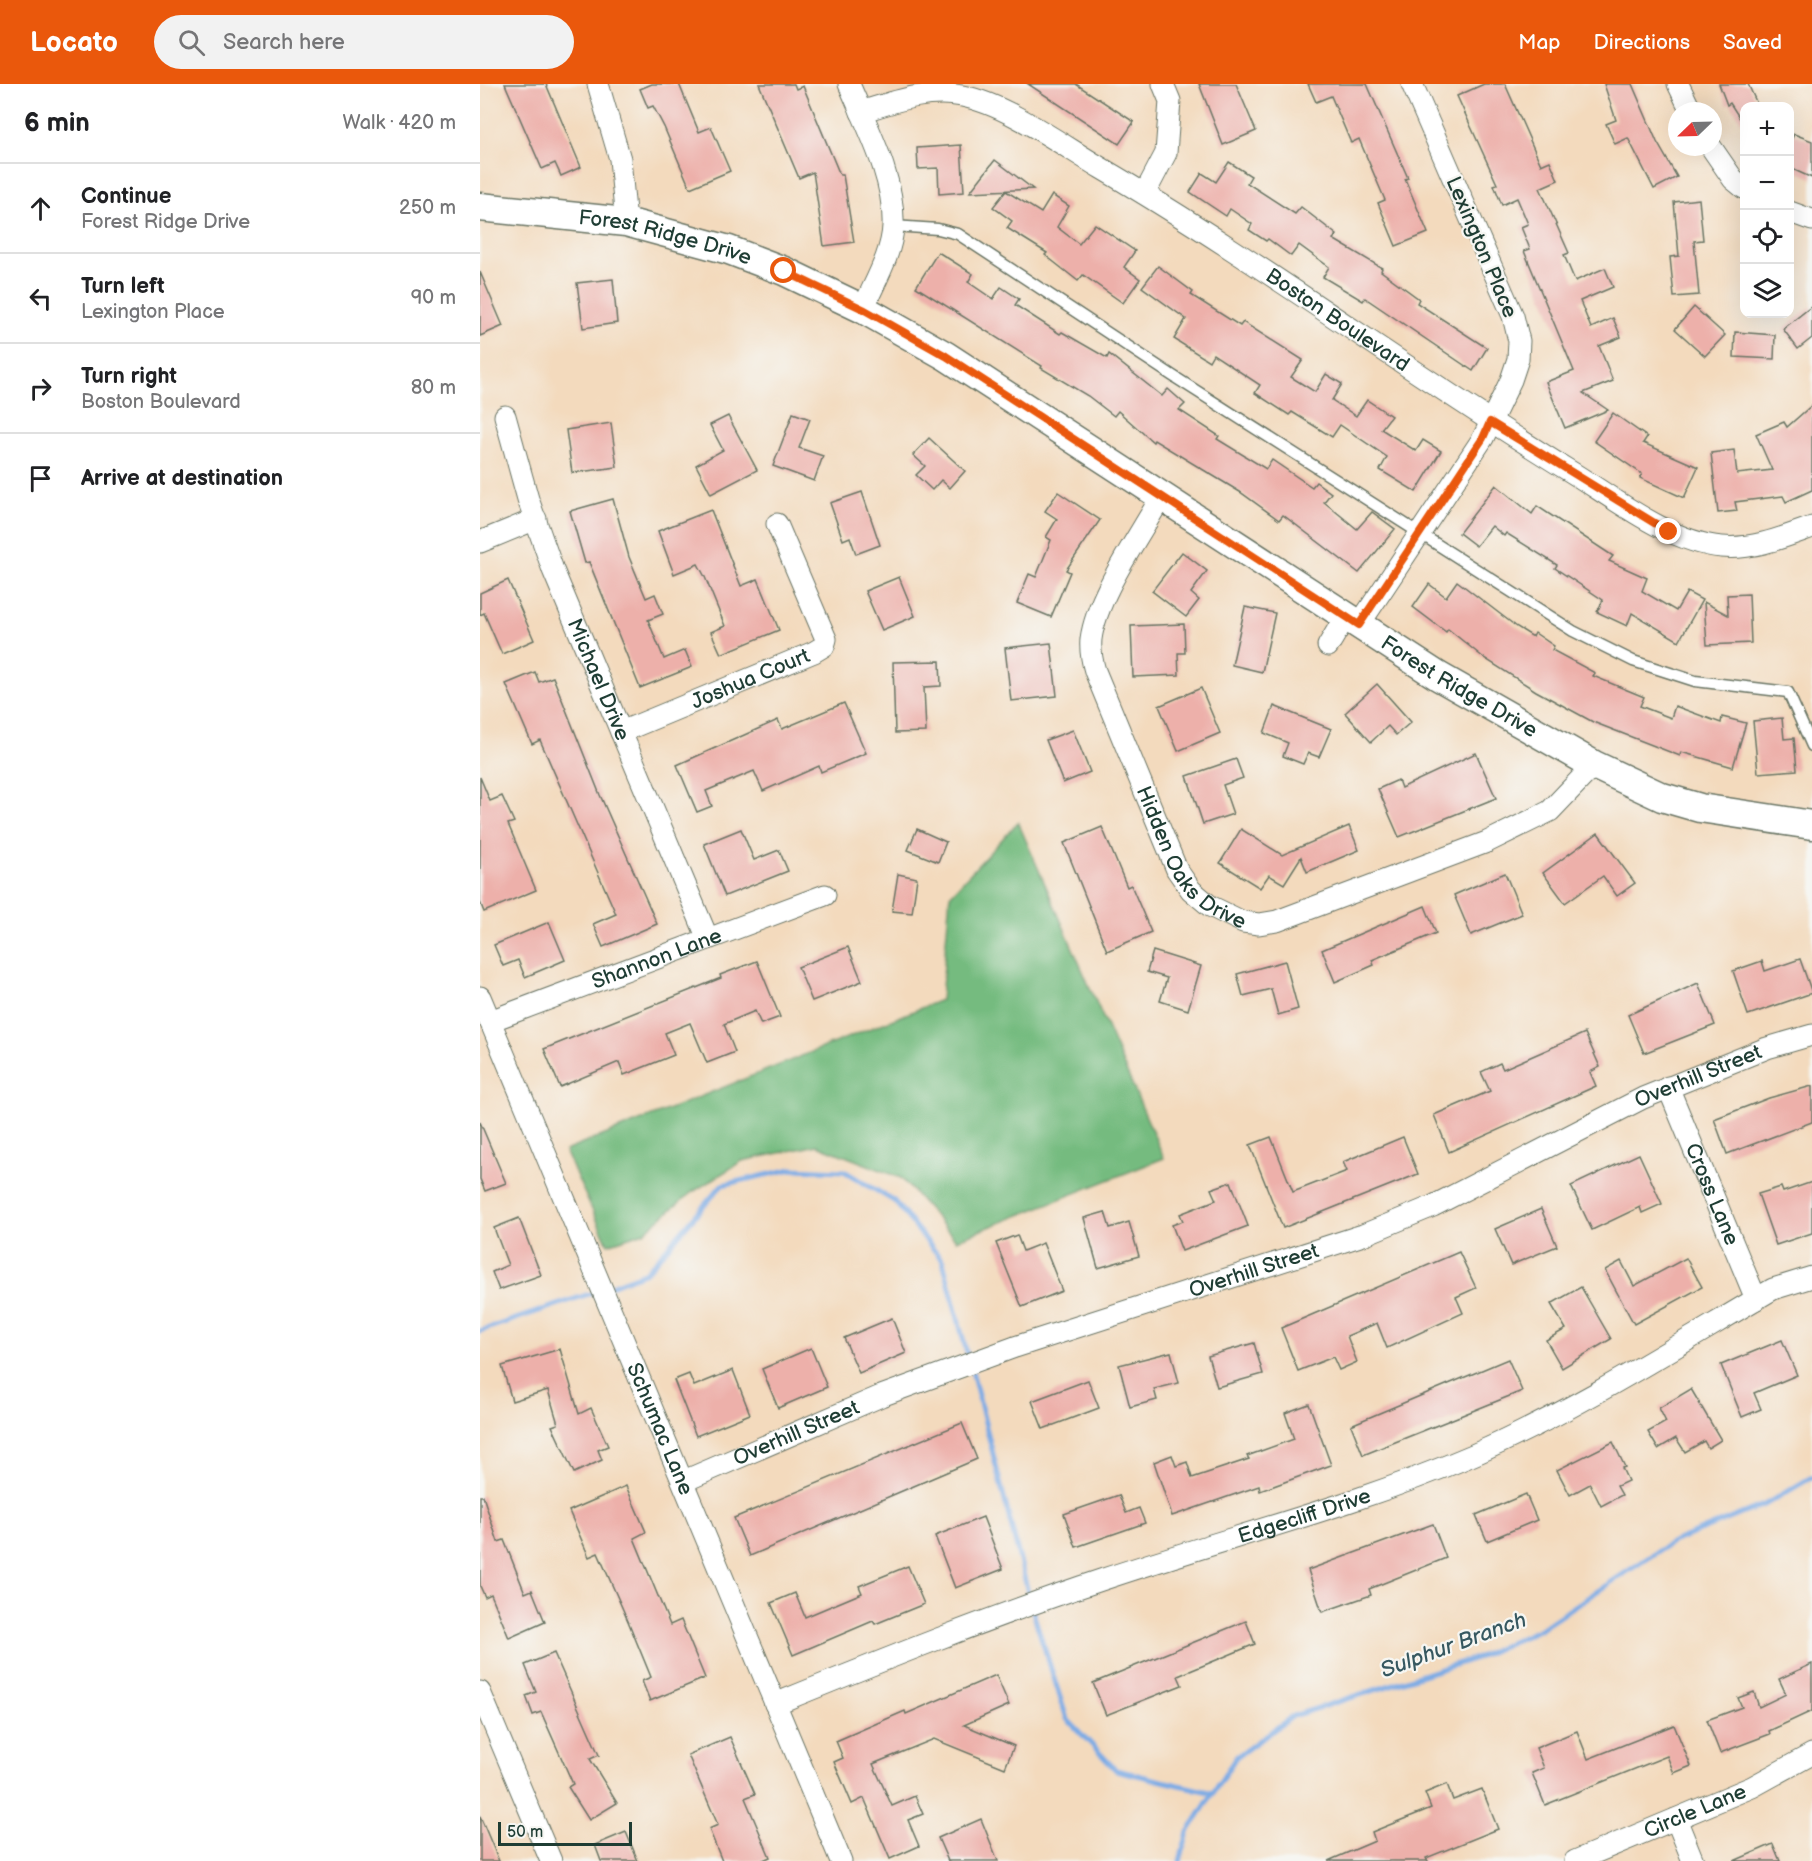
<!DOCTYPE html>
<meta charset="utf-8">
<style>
body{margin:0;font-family:"Balsamiq Sans",sans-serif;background:#f2f2f2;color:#202124}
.controls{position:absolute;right:18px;top:18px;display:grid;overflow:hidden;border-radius:12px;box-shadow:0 6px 24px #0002}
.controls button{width:54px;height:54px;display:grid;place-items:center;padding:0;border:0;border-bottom:2px solid #e0e0e0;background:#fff;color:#202124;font:30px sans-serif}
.compass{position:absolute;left:1188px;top:18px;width:54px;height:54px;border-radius:50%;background:#fff;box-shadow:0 6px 24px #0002;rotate:247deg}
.scale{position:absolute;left:18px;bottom:15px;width:134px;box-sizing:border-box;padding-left:6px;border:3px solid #1f3d34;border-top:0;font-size:16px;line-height:21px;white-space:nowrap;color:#1f3d34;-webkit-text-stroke:4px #f6f6f2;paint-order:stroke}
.stop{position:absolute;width:18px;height:18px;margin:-14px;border:4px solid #ea580c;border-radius:50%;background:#fff}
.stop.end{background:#ea580c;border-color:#fff;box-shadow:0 2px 6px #0008}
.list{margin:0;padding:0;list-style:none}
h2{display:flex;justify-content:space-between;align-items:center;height:78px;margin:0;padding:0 24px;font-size:26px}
h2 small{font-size:20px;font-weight:400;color:#757577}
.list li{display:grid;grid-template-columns:39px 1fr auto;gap:18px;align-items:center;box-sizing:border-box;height:90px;padding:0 24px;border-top:2px solid #e0e0e0}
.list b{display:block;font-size:22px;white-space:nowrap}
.list p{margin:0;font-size:20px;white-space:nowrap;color:#757577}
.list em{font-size:20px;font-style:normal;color:#757577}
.icon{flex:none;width:33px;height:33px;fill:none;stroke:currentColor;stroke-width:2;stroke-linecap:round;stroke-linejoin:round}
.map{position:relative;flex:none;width:1332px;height:1777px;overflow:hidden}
header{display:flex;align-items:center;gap:36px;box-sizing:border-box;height:84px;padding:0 30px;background:#ea580c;color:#fff}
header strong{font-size:28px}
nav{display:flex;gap:33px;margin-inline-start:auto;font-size:21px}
.search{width:420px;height:54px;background:#f2f2f2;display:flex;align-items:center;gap:15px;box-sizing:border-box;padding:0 21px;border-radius:33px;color:#757577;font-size:22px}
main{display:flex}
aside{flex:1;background:#fff}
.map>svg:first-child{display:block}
.forest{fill:#75bb7f;stroke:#4a7c5a;stroke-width:1.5}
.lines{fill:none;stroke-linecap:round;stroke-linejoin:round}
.stream{stroke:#7cabe5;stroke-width:5}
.building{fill:#edb0aa}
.lane-casing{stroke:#697464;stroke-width:13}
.street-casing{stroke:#697464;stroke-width:23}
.secondary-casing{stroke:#697464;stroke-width:31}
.lane{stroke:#fff;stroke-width:10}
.street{stroke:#fff;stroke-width:21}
.secondary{stroke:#fff;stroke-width:28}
.route{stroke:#ea580c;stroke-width:8}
.labels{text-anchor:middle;stroke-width:4.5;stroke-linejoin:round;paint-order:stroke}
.street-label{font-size:21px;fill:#1f3d34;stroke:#f6f6f2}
.water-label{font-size:22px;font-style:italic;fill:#365860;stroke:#f6f6f2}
</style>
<header>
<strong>Locato</strong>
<div class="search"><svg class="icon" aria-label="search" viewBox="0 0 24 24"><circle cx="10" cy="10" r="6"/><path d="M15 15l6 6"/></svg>Search here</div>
<nav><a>Map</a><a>Directions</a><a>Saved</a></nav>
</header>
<main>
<aside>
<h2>6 min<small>Walk · 420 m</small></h2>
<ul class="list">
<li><svg class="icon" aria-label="ahead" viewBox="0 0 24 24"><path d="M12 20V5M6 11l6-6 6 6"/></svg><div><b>Continue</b><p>Forest Ridge Drive</p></div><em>250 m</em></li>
<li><svg class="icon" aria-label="left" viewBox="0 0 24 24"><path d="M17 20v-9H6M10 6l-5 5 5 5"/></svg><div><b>Turn left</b><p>Lexington Place</p></div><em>90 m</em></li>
<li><svg class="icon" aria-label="right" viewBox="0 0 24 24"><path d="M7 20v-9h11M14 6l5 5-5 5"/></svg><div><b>Turn right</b><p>Boston Boulevard</p></div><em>80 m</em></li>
<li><svg class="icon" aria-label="arrive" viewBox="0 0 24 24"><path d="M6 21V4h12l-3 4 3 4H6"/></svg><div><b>Arrive at destination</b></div></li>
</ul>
</aside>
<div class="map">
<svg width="1332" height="1777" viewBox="0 0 1332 1777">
<rect width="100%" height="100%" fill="#f6f6f2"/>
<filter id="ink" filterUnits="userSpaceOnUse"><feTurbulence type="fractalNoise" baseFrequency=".0167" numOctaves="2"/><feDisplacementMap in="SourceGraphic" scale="12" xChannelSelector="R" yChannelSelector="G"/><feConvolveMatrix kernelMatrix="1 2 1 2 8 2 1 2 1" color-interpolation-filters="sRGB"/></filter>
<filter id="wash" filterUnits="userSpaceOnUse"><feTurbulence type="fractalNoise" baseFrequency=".008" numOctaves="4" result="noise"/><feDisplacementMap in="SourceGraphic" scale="24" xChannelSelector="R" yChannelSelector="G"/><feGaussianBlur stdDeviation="1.35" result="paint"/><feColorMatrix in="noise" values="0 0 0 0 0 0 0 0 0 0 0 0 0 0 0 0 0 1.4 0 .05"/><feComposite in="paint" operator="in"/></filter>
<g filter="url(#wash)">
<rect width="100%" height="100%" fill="#f3dabd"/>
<!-- forest -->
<polygon class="forest" points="538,738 684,1074 476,1156 421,1094 337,1061 262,1077 211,1109 164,1148 128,1160 85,1067 461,916 470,811"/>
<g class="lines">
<!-- stream -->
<g class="stream">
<polyline points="126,1204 166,1188 242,1101 312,1085 364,1087 414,1117 463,1177 488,1274"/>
<polyline points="0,1247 118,1207"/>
<polyline points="491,1283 550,1516"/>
<polyline points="552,1525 587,1635 636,1686 733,1709"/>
<polyline points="700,1777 708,1748 756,1673 813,1632 999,1573 1060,1545 1192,1458 1286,1420 1332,1393"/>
</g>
</g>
<g id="blocks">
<!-- building -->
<g class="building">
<polygon points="25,0 66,0 101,83 81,92 75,79 62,85"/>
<polygon points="172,0 199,0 219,48 231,43 250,87 210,104 184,43 173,22 168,24 160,5"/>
<polygon points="279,0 314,0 316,5 323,2 360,91 363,91 374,158 344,162 333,88 319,94"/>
<polygon points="548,0 596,0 654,38 639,60"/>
<polygon points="719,0 756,0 776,47 743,61"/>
<polygon points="828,0 887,0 928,94 925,95 948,149 916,162 898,119 905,116 879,55 871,59 851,12 836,18"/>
<polygon points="1004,0 1025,0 1061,81 1070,77 1078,96 1060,104 1089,169 1084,171 1095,197 1125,184 1133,203 1100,217 1111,244 1133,234 1141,253 1119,262 1133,297 1103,309 1128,326 1085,344 1066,298 1094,287 1044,167 1050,165 1041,143 1048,140 1037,114 1022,121 1014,101 1017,100 977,12"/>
<polygon points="1124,0 1152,0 1177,58 1197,93 1174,105 1148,54 1135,60 1126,40 1136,36"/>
<polygon points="1239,0 1268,0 1278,22 1264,22 1264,41 1250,19 1247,21"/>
<polygon points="1314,50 1332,57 1332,94 1310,84 1310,59"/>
<polygon points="481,61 484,108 459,110 458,84 438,85 437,64"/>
<polygon points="515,76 553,105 490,108"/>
<polygon points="749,78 771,92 767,99 815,130 821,123 857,151 853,155 902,184 901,187 939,215 937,219 1007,264 993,287 885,214 883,217 843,193 849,183 819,161 811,172 788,155 786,157 769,146 772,140 750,125 746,132 710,108 722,89 736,98"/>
<polygon points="526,107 561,129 572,111 589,122 577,143 599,160 615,140 655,167 644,183 660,195 643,219 603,191 598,197 565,171 567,169 527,144 532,137 513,123"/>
<polygon points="1219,115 1223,156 1214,157 1219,211 1194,213 1190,173 1199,172 1194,118"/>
<polygon points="458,168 493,190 488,198 513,215 521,203 539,215 535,221 580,250 582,248 627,274 629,270 682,312 688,305 705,320 699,326 739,352 737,355 786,385 792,376 832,403 836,398 851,409 844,418 877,445 892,428 915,445 879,489 803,431 799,436 760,408 674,356 673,358 638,327 634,332 608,312 561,284 562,282 436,203"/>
<polygon points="678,182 713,208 711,211 760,242 763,238 823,276 811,293 835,308 846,290 862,300 852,316 876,332 887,316 911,332 901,345 936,367 943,356 961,367 936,408 900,386 907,373 860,341 852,353 812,328 809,331 775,309 780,301 733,270 729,277 694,255 706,235 662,203"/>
<polygon points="0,188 23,242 0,252"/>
<polygon points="133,195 137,239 103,244 97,199"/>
<polygon points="1332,222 1332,254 1318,265 1303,245"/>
<polygon points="1214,223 1245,251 1225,272 1195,245"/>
<polygon points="1255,248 1295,251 1294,275 1254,273"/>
<polygon points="1332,321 1332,406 1306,418 1303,412 1255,418 1257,427 1238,429 1231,369 1254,366 1257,390 1292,386 1276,350 1304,338 1307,343"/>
<polygon points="313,329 330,335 319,364 343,372 334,397 293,382"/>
<polygon points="1133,329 1167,353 1163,359 1218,383 1204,414 1160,394 1162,390 1114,357"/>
<polygon points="248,332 277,386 231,410 216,381 243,366 230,341"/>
<polygon points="131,339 137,383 92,389 86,346"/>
<polygon points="449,354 485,387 470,404 461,396 452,406 436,391 445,382 433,371"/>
<polygon points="1016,401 1052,430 1057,422 1133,472 1129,477 1167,494 1162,507 1196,527 1207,508 1222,516 1199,557 1152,529 1147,542 1117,528 1123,516 1075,484 1077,481 1026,449 1024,452 1012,442 996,462 979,449"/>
<polygon points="382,408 400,461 376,470 370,453 363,456 350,419"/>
<polygon points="578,408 620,436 586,486 590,488 571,533 537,519 549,490 556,493 571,456 566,453 577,435 565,427"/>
<polygon points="133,415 149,473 166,514 175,510 183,530 168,536 184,575 205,566 212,583 160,604 109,478 105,479 90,427"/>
<polygon points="231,426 261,502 278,495 299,546 241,570 231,548 245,542 225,493 218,480 194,490 178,447"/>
<polygon points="702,468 727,487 711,509 719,516 706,533 672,507"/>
<polygon points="419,493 435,532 402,546 385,507"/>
<polygon points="28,496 54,556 22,570 4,529 0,531 0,509"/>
<polygon points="977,497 1037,543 1053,553 1055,549 1074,562 1072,566 1115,589 1113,592 1164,613 1160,622 1191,634 1195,622 1241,639 1242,633 1266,639 1253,683 1201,668 1200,672 1113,638 1056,607 1004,574 968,545 966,548 933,523 949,500 966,513"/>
<polygon points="1269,510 1271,559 1227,561 1224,518 1248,531 1247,511"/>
<polygon points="765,523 795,529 782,588 752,581"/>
<polygon points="704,540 705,569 698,569 699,591 653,593 651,542"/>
<polygon points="571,559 577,612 531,617 525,564"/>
<polygon points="460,577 461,602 444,603 446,648 415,649 413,578"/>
<polygon points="55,588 59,598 73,593 120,711 177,840 123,863 113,840 136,830 60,656 52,660 26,600"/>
<polygon points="897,600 931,638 916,651 908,642 891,658 865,629"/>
<polygon points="721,604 740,649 698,667 679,622"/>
<polygon points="364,619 386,669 341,688 339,682 283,707 274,687 226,707 232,722 217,728 197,681 298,636 302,645"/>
<polygon points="794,622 851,645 839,673 828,669 823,680 803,672 808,659 784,649"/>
<polygon points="1302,634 1304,655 1314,654 1317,686 1278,689 1273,637"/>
<polygon points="593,646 610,688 583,699 566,656"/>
<polygon points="996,669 1016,714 919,753 898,705 918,696 921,704"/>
<polygon points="756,675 763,694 743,701 753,730 723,740 707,692"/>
<polygon points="0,693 10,717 22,712 34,738 28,740 56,806 4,828 0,818"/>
<polygon points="869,742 879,766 827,788 821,773 804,800 789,791 780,804 740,779 761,745 802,771"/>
<polygon points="622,743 647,803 651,801 671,848 627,867 584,759"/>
<polygon points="261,745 274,776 299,766 308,787 245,812 224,760"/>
<polygon points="437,745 466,758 458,778 428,766"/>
<polygon points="1118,749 1155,799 1137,812 1123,792 1085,819 1063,789"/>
<polygon points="1025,789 1042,830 991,851 974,811"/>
<polygon points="418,790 437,794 432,829 412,827"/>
<polygon points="945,822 956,849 892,876 894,881 855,898 842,866"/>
<polygon points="69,838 85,876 45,893 38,876 23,882 14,861"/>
<polygon points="368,863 382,897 332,917 318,883"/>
<polygon points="673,867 721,882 708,926 680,917 687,894 667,888"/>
<polygon points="1320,875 1332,909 1268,931 1253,887 1282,877 1285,887"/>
<polygon points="277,877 300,933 281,940 275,927 244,940 255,968 227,979 210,939 185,949 194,971 144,991 139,978 80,1003 64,965 241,894 240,891"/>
<polygon points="805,877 818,925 798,931 791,905 763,912 757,890"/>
<polygon points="1218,899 1235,941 1164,969 1148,931"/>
<polygon points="1105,949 1120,983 1110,988 1116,1002 969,1068 954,1031 1010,1007 1001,988 1020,979 1023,985"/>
<polygon points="1332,1002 1332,1038 1247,1070 1234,1035 1289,1014"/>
<polygon points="0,1038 26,1099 5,1107 0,1095"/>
<polygon points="791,1053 813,1108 867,1087 863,1078 923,1053 938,1090 803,1144 770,1061"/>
<polygon points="1159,1070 1182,1120 1162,1129 1160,1123 1112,1146 1091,1102"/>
<polygon points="751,1098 768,1142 702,1167 692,1141 703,1137 700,1130 736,1116 731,1105"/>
<polygon points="1332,1098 1332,1149 1296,1161 1278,1110 1301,1103 1303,1108"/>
<polygon points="1061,1125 1077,1162 1031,1181 1015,1145"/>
<polygon points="625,1128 630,1144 649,1138 659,1172 618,1184 604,1134"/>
<polygon points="39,1134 61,1191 19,1206 12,1188 28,1181 14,1144"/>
<polygon points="537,1151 543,1167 563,1159 582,1207 542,1223 516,1159"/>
<polygon points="979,1168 996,1204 976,1213 983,1229 907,1264 897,1239 867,1252 877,1278 859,1286 853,1273 818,1287 801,1244"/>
<polygon points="1206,1174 1222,1203 1154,1240 1125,1186 1141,1177 1154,1202"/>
<polygon points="1101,1203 1131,1255 1082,1284 1066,1256 1086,1245 1071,1220"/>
<polygon points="412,1234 426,1269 379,1289 364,1254"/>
<polygon points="1302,1256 1317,1291 1274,1309 1281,1325 1262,1333 1241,1281"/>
<polygon points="774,1259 783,1290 737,1303 728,1272"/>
<polygon points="331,1264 347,1303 298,1324 282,1285"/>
<polygon points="80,1265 99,1330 111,1324 128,1362 118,1366 122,1376 94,1389 72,1342 78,1340 68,1306 32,1317 22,1282"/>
<polygon points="691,1268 699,1299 674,1305 677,1316 650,1323 639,1281"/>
<polygon points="1028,1275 1042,1307 883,1371 871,1341"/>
<polygon points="253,1286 270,1330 216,1352 194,1296 209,1290 214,1302"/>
<polygon points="608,1296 619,1324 563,1345 552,1317"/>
<polygon points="1211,1305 1241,1356 1228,1364 1224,1357 1205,1368 1196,1354 1178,1365 1168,1348 1186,1338 1179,1324"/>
<polygon points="829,1320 851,1381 780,1407 779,1402 692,1432 674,1378 692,1371 696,1382 707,1378 712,1394 769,1375 767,1372 814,1355 805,1329"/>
<polygon points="482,1339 497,1375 270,1472 254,1434"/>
<polygon points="1133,1358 1145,1383 1142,1384 1148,1397 1137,1402 1142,1411 1121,1422 1110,1400 1090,1411 1077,1386"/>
<polygon points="146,1402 166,1448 154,1454 190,1541 201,1536 225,1594 170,1617 162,1597 171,1593 148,1537 118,1469 109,1473 89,1427"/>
<polygon points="1046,1410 1057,1436 1007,1457 996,1431"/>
<polygon points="639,1411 646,1429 659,1424 665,1439 596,1463 584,1430"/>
<polygon points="0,1412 3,1412 18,1458 24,1456 45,1509 52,1506 65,1538 29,1554 11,1510 5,1513 0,1502"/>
<polygon points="503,1433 523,1485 475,1504 455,1452"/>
<polygon points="953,1440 966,1474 889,1505 891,1511 842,1528 828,1486"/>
<polygon points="428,1482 444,1520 395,1540 393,1537 313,1571 291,1519 315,1509 325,1533 382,1509 379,1502"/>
<polygon points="766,1537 775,1560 698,1592 702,1601 626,1631 613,1599"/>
<polygon points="74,1569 119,1671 110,1675 137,1719 109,1736 88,1703 93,1700 61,1628 53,1631 46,1612 56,1608 45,1581"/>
<polygon points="1332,1580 1332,1627 1289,1647 1290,1650 1240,1669 1227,1636 1262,1623 1258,1614 1274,1608 1279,1623 1306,1610 1299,1595"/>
<polygon points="516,1591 529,1621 484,1641 534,1662 525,1684 454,1655 393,1680 412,1722 435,1712 443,1730 428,1736 439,1762 410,1775 384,1714 372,1720 354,1678 363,1674 356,1657 425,1627 426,1630"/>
<polygon points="1194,1641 1211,1682 1194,1689 1187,1672 1065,1721 1052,1689 1064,1684 1056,1664 1097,1647 1108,1675"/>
<polygon points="250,1653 275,1710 265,1714 290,1773 281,1777 242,1777 229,1745 238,1741 208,1671"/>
<polygon points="967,1700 973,1716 1002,1705 1018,1745 946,1774 948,1777 848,1777 895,1757 892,1748 951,1724 945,1709"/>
<polygon points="0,1732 19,1777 0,1777"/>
<polygon points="501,1735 518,1777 468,1777 458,1754"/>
<polygon points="146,1748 158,1777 121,1777 115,1761"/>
<polygon points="1293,1760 1300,1777 1254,1777"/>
</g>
</g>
</g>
<g filter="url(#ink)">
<use href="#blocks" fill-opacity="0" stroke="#697464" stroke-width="1.5"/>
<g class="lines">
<!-- lane casing -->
<g class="lane-casing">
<polyline id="lane" points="413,142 458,145 478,150 693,292 1093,547 1153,577 1215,597 1308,608 1332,662"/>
</g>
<!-- street casing -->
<g class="street-casing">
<g id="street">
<polyline points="118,0 140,75 146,138"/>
<path d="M 369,0 C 387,43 415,94 413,142 C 412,170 394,199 383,225"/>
<polyline points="1198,0 1211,27"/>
<path id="s1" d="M 381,28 C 413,18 447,5 482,12 C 526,20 582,61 621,84 C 781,178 930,289 1088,386 C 1133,413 1188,458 1242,463 C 1272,466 1304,453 1332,443"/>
<polyline points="1231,63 1253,95 1264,104"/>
<polyline points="665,109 686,69 690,17 683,0"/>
<polyline points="1310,128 1332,136"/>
<path id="s2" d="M 25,332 L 48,415 L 73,486 L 228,855"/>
<path id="s3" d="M 681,413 C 659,453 617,511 611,555 C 610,566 612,577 615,587 L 697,786 L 711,806 L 730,822 L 763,838 L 779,840 L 797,837 L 1007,758 L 1070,727 L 1114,681"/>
<polyline points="0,458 56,435"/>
<polyline points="879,541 1003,354 1031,296 1038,275 1039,257 1033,232 932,0"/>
<polyline points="848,562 866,532"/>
<path id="s4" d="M 141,648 L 334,568 L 344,562 L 346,555 L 297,440"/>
<path id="s5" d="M 0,913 L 361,1777"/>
<path id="s6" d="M 10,937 L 345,811"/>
<path id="s7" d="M 1188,1003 L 1276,1215"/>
<path id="s8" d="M 204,1397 L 401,1312 L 535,1263 L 883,1151 L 953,1122 L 1163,1014 L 1287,964 L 1332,951"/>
<polyline points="0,1608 71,1777"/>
<path id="s9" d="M 295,1620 C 403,1576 510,1533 621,1496 C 745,1454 872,1423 993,1371 C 1096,1326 1196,1262 1293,1205 L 1332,1193"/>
<polyline points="1196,1735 1213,1777"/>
<path id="s10" d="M 1095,1777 L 1272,1703 L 1332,1670"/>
</g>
</g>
<!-- secondary casing -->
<g class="secondary-casing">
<g id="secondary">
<path id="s11" d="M 0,123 L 146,138 L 249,166 L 304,187 L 383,225 L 466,272 L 958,592 L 1114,681 L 1182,713 L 1220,724 L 1332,741"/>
</g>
</g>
<!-- lane -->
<use href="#lane" class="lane"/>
<!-- street -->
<use href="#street" class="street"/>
<!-- secondary -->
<use href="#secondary" class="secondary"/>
</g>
</g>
<g class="lines" filter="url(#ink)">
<!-- route -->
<polyline class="route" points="304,187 383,225 466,272 879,541 1003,354 1010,338 1189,448"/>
</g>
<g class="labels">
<!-- street labels -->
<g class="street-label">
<text dy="7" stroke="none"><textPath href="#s11" startOffset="188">Forest Ridge Drive</textPath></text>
<text transform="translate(1002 163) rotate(67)" y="7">Lexington Place</text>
<text dy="7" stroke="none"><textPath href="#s1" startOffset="542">Boston Boulevard</textPath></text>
<text dy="7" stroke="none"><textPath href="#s4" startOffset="140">Joshua Court</textPath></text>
<text dy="7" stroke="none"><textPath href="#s2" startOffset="280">Michael Drive</textPath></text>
<text dy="7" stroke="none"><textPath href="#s11" startOffset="1106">Forest Ridge Drive</textPath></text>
<text dy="7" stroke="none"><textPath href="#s3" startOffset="406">Hidden Oaks Drive</textPath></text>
<text dy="7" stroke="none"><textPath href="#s6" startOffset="178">Shannon Lane</textPath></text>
<text dy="7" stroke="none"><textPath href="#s8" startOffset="1094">Overhill Street</textPath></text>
<text dy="7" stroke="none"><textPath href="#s7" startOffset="116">Cross Lane</textPath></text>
<text dy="7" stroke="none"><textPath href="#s8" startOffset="608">Overhill Street</textPath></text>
<text dy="7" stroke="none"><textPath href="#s5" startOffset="468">Schumac Lane</textPath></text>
<text dy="7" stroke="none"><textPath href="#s8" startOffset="122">Overhill Street</textPath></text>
<text dy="7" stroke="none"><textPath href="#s9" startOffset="562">Edgecliff Drive</textPath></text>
<text dy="7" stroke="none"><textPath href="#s10" startOffset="130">Circle Lane</textPath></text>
</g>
<!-- water labels -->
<g class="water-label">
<text transform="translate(973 1560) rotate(-20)" y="8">Sulphur Branch</text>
</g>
</g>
</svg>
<div class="controls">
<button>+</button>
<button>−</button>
<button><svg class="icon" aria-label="locate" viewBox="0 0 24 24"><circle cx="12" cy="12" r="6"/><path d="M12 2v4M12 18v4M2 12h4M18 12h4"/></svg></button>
<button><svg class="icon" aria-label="layers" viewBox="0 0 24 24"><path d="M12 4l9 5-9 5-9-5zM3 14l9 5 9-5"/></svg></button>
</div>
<svg class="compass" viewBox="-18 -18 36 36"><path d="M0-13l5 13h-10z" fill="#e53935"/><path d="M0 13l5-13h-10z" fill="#757577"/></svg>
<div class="scale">50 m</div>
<div class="stop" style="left:304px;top:187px"></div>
<div class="stop end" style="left:1189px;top:448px"></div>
</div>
</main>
